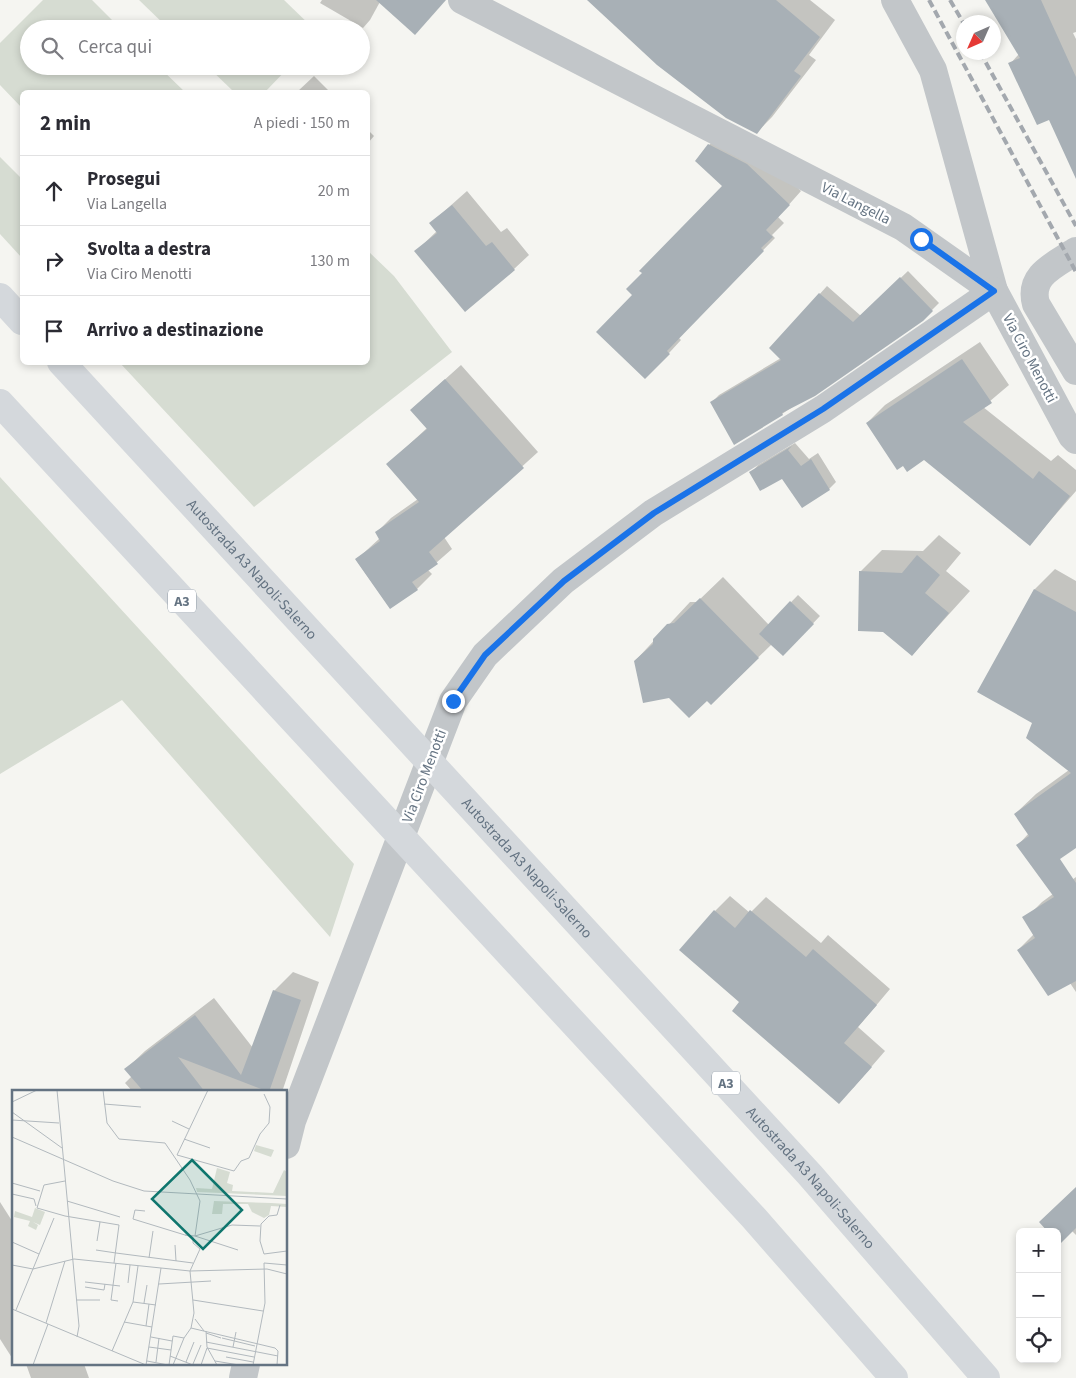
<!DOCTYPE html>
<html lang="it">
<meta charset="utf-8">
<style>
body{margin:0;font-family:"Source Sans 3",sans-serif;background:#f2f2f3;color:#2b2b33}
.controls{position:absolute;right:15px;bottom:15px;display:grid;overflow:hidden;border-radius:8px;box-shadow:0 2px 8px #0003}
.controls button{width:45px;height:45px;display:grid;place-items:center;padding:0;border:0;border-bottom:1px solid #e1e1e2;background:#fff;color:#2b2b33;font:25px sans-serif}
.compass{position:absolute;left:956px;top:15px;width:45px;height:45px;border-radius:50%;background:#fff;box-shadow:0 2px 8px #0003;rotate:225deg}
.stop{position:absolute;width:15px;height:15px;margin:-11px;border:4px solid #1a73e8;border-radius:50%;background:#fff}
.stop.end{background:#1a73e8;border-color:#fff;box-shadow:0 1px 5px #0008}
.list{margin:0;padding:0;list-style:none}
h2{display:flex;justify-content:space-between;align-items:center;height:65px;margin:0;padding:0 20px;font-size:21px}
h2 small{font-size:16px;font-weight:400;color:#7c7c81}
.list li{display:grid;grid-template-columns:32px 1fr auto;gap:15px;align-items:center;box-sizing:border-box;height:70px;padding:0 20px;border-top:1px solid #e1e1e2}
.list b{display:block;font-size:19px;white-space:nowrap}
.list p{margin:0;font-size:16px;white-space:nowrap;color:#7c7c81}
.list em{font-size:16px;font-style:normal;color:#7c7c81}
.icon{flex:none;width:28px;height:28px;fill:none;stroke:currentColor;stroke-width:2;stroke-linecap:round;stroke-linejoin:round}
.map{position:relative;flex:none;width:1076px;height:1378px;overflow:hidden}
.search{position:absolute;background:#fff;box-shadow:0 2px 8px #0003;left:20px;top:20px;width:350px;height:55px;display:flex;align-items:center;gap:12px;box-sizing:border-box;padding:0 18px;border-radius:28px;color:#7c7c81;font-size:19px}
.panel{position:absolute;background:#fff;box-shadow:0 2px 8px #0003;left:20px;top:90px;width:350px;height:275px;border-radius:8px}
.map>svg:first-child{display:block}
.green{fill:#d6dcd2}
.shadow{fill:#0003}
.building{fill:#a8b0b6}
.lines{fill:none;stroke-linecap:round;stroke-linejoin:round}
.minor{stroke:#c2c6c9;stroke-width:28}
.motorway{stroke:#d4d8dc;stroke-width:28}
.rail{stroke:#a3a8ae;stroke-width:4;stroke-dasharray:8 4;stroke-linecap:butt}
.route{stroke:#1a73e8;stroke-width:6}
.labels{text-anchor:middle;stroke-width:5;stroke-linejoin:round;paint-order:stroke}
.shield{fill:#fff;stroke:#929da8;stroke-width:1}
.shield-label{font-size:14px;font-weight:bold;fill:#647382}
.street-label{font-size:15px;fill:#647382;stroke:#fff}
.inset-road{fill:none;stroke:#b2b9be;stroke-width:1}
.view{fill:#0f766e;fill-opacity:0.15;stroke:#0f766e;stroke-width:2.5}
.inset-edge{fill:none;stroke:#647382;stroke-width:2.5}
</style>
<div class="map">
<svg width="1076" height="1378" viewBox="0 0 1076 1378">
<rect width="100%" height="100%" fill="#f5f5f1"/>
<!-- green -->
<g class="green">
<polygon points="43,0 92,0 121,29 29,29 29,66 158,66 185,92 22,92 22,108 0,85 0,43"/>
<polygon points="139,0 284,0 314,29 169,29"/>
<polygon points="207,66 290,66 265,92 234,92"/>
<polygon points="0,157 22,179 22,258 0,234"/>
<polygon points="368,251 394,276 452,352 254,507 120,363 368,362"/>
<polygon points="0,477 354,864 330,937 122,700 0,774"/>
</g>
<!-- shadow -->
<g class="shadow">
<polygon points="322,0 381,0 370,20 363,28 320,3"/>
<polygon points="589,0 810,0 835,20 809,55 816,60 772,117 756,133"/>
<polygon points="986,0 1076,0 1076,32 1073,33 1076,39 1076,138 1050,118 1010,64 1019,54"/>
<polygon points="314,76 330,92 297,92"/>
<polygon points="368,130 374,136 368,143"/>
<polygon points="722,133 760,152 801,191 778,217 784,223 772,235 775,238 678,337 681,340 658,365 634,295 724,186 709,145"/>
<polygon points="467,191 501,232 507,228 529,255 514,269 416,251 437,231 431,223"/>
<polygon points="908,271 939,303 922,320 782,414 712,402 719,395 781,358 771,348 827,286 861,316"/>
<polygon points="980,342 1009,385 983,407 1051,461 1058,455 1076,470 1076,491 1030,544 925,458 867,423 885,405"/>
<polygon points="461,365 538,452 444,537 452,549 428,570 432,574 417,589 390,608 356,560 380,538 376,533 391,518 418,499 388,464 427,428 411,410"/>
<polygon points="795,443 809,459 818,453 836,482 829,489 783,477 751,473 758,465"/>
<polygon points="939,535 961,553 946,571 970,591 912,655 860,572 882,550 923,551"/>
<polygon points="1055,569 1076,581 1076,825 1018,845 1029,833 1015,814 1036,794 1069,770 1034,722 979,691 1035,589"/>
<polygon points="723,577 769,625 798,595 820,616 783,655 772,644 711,703 635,661 690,602 697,602"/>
<polygon points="1076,877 1076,992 1070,983 1018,950 1034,934 1025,919 1042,902"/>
<polygon points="730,896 750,913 766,897 821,943 828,935 890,989 858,1027 885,1051 853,1088 741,1002 715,911"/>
<polygon points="293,972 319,982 282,1092 133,1092 125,1083 132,1076 126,1069 145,1051 214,998 253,1048 274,991"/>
<polygon points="1076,1188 1076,1235 1072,1231"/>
<polygon points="0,1202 14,1224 14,1361 0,1339"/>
<polygon points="26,1364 84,1364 89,1378 31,1378"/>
</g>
<!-- building -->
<g class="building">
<polygon points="376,0 446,0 415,35"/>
<polygon points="587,0 776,0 820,37 794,71 801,76 757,134 726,118 657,65"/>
<polygon points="985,0 1041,0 1076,77 1076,179 1049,120 1037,125 1008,63 1020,58"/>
<polygon points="708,144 747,164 790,205 766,230 773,237 761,248 764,251 667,351 670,354 645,379 596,332 632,295 626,289 642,273 639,271 722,186 695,161"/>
<polygon points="452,205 486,246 492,242 515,270 465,312 414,251 437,233 429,223"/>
<polygon points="900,277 933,311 923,321 815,396 782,413 783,415 734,445 710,402 781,360 769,348 819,293 853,322"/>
<polygon points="962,359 992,403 963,422 1033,479 1039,471 1070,496 1030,546 924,460 907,472 903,466 897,470 866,423"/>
<polygon points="445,379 524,468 429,552 438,564 412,582 418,590 390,609 355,559 380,541 375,532 419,502 386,464 427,429 410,410"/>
<polygon points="792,446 788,450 801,466 811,459 830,490 802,508 782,479 760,491 749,472"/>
<polygon points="917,555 940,575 925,593 949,613 912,656 883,632 858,631 859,571 902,573"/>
<polygon points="1034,589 1076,612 1076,848 1060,859 1076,883 1076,981 1048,996 1017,950 1035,938 1022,917 1054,897 1016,845 1029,836 1014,814 1071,773 1026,738 1032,723 977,692"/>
<polygon points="700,598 759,658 711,705 707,701 689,718 669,698 643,703 634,661 653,644 653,639 667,624 674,623"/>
<polygon points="790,601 814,624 783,656 759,634"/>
<polygon points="714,910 735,928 750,910 806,957 813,949 877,1005 844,1043 872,1067 839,1104 732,1011 739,1002 679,950"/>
<polygon points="273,990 301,1000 269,1092 178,1057 205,1092 144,1092 124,1069 195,1015 241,1075"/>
<polygon points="1076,1187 1076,1228 1060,1244 1057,1241 1057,1232 1048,1232 1039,1222"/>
</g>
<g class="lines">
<!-- minor -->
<g class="minor">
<polyline points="462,0 903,227 994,291 933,70 895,0"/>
<path d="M 1076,251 C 1055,265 1028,275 1036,304 L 1076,371"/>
<polyline points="286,1145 292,1121 453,701 485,655 563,581 653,513 823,409 994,291 1072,436 1076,440"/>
<polyline points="243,1378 246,1364"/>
</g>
<!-- motorway -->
<g class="motorway">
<polyline points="0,297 22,321"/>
<path id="s1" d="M 61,362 L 810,1175 L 986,1378"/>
<polyline points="0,403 754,1218 894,1378"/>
</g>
<!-- rail -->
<g class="rail">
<polyline points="929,0 1076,272"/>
<polyline points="950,0 964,24"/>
<polyline points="980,52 1076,226"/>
</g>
</g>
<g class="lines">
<!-- route -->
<polyline class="route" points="453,701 485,655 564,581 654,513 823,409 994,291 921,239"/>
</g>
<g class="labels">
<!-- shield labels -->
<g class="shield">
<rect x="168" y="589.5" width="28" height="23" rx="4"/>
<rect x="712" y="1071.5" width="28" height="23" rx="4"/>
</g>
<g class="shield-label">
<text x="182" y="606">A3</text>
<text x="726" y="1088">A3</text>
</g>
<!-- street labels -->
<g class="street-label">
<text transform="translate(856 203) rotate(27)" y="5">Via Langella</text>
<text transform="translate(1030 358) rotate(62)" y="5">Via Ciro Menotti</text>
<text dy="5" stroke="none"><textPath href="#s1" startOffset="282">Autostrada A3 Napoli-Salerno</textPath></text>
<text transform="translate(424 776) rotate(-69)" y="5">Via Ciro Menotti</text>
<text dy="5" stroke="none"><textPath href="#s1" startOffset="688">Autostrada A3 Napoli-Salerno</textPath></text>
<text dy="5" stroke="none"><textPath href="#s1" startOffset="1108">Autostrada A3 Napoli-Salerno</textPath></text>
</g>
</g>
<!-- overview -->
<g transform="translate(12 1090)">
<rect width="275" height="275" fill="#f5f5f1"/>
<path d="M 244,55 L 262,60 L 259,67 L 242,61 ZM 205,78 L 218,82 L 215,93 L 221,95 L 220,101 L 261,103 L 272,80 L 275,82 L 275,106 L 185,102 L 184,98 L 200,99 ZM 202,111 L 259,113 L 275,114 L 275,117 L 259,116 L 257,125 L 252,128 L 240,122 L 236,114 L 211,114 L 210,124 L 200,124 ZM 23,118 L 33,122 L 28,135 L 21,132 L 26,135 L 24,140 L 16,136 L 18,131 L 2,127 L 3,121 L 20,127 Z" fill="#d6dcd2"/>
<path class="inset-road" d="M 45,0 L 67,236 L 65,247M 91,0 L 95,33 L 107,49 L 153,53 L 178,90 L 188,111 L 183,146 L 173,145 L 181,147 L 181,153 L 188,159 L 178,181 L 182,223 L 179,238 L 172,248M 0,12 L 25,0M 92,14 L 129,17M 0,22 L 50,58M 0,30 L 47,33M 160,31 L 177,39M 0,47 L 101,91 L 132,101 L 275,109M 172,49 L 198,58M 165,65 L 222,81 L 229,71 L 237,68 L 248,44 L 257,33 L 258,17 L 252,4M 165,65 L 196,0M 53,91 L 32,95 L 25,118 L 53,126 L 107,135 L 102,173M 0,93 L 28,101M 0,104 L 22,109 L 24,116M 55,111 L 108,127M 268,115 L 265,125 L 257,126 L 249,134 L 248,151 L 252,164 L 275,161M 133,121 L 123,120 L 121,129 L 173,145M 85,151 L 88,132M 0,152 L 27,164M 163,155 L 164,171M 84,160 L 104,163M 226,160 L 183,146 L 220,135 L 248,136M 104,163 L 181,173M 137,168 L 141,141M 104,173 L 99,210 L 106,211M 0,175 L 21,179 L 62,169 L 178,181 L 255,179 L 275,184M 73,192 L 108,196M 116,193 L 118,175M 147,194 L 199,191M 73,197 L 92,200 L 93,194M 64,210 L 88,210M 181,210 L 251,221M 121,212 L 144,215M 132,213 L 135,195M 0,219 L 134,275M 4,220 L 42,128M 183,229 L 192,241M 112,232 L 140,237M 34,233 L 53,171M 134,236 L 137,214M 179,238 L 263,258 L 266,261 L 265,275M 194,241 L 195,257 L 205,275M 194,243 L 209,248M 139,247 L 160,251M 210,248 L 243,256M 194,252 L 266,266M 137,257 L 159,260M 221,257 L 224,242M 100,261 L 121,212 L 126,176M 158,266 L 181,275M 214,267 L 241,272M 135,271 L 156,275M 203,271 L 227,275M 144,272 L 147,248M 174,272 L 182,252M 181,274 L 189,255M 21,275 L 36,234M 134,275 L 149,178M 157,275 L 161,246 L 172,248 L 161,275M 189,275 L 195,258 L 242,267M 241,275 L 253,213 L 252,173 L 275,175"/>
<path class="view" d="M 180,70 L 230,120 L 191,159 L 140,109 Z"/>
<rect width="275" height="275" class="inset-edge"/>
</g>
</svg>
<div class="controls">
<button>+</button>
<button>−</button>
<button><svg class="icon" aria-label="locate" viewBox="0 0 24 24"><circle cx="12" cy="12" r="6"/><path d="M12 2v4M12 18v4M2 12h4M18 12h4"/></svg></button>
</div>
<svg class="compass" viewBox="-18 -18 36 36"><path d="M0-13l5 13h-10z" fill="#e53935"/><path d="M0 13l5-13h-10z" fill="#7c7c81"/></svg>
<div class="stop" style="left:921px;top:239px"></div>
<div class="stop end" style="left:453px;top:701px"></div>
<div class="search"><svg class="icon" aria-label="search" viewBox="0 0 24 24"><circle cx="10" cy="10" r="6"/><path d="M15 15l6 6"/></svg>Cerca qui</div>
<section class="panel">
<h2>2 min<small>A piedi · 150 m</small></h2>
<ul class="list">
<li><svg class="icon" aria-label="ahead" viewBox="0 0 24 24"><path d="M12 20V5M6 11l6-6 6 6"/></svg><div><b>Prosegui</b><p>Via Langella</p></div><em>20 m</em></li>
<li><svg class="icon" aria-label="right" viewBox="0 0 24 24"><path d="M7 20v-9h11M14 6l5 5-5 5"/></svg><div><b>Svolta a destra</b><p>Via Ciro Menotti</p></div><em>130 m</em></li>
<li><svg class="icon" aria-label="arrive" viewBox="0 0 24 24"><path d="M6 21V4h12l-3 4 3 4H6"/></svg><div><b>Arrivo a destinazione</b></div></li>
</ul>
</section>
</div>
